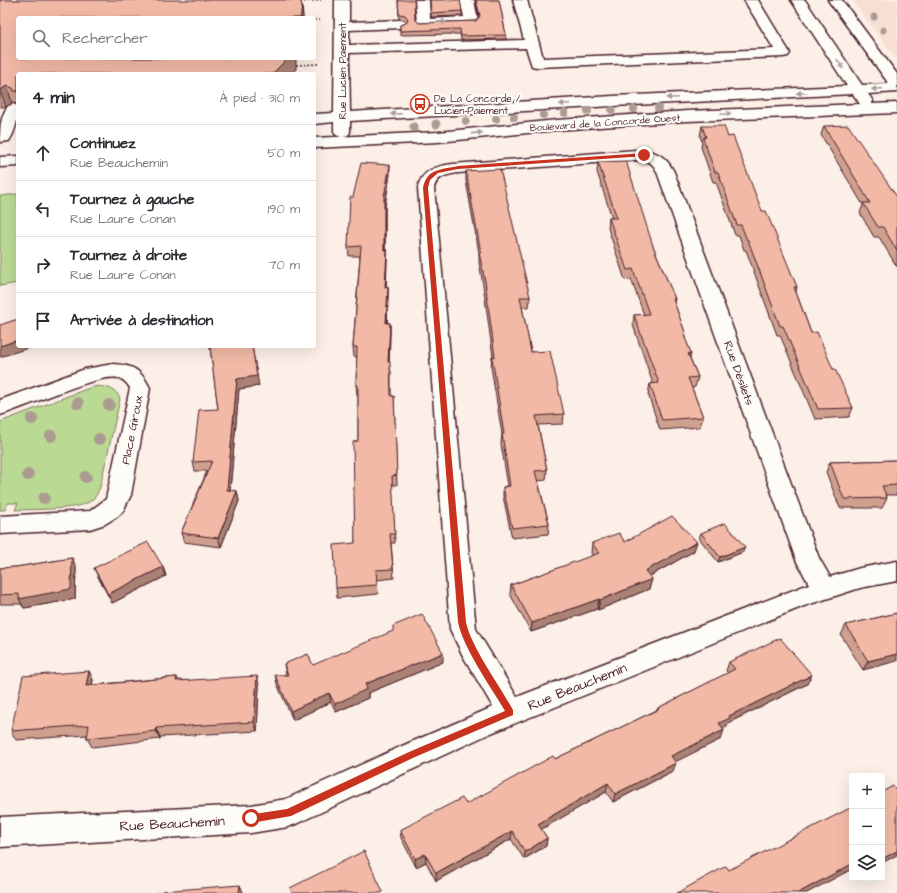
<!DOCTYPE html>
<html lang="fr">
<meta charset="utf-8">
<style>
body{margin:0;font-family:"Architects Daughter",sans-serif;background:#f7f7f7;color:#2b2b33}
.controls{position:absolute;right:12px;bottom:12px;display:grid;overflow:hidden;border-radius:4px;box-shadow:0 4px 16px #0002}
.controls button{width:36px;height:36px;display:grid;place-items:center;padding:0;border:0;border-bottom:1px solid #e1e1e2;background:#fff;color:#2b2b33;font:20px sans-serif}
.stop{position:absolute;width:12px;height:12px;margin:-9px;border:3px solid #c8321e;border-radius:50%;background:#fff}
.stop.end{background:#c8321e;border-color:#fff;box-shadow:0 1px 4px #0008}
.list{margin:0;padding:0;list-style:none}
h2{display:flex;justify-content:space-between;align-items:center;height:52px;margin:0;padding:0 16px;font-size:17px}
h2 small{font-size:13px;font-weight:400;color:#7c7c81}
.list li{display:grid;grid-template-columns:26px 1fr auto;gap:12px;align-items:center;box-sizing:border-box;height:56px;padding:0 16px;border-top:1px solid #e1e1e2}
.list b{display:block;font-size:15px;white-space:nowrap}
.list p{margin:0;font-size:13px;white-space:nowrap;color:#7c7c81}
.list em{font-size:13px;font-style:normal;color:#7c7c81}
.icon{flex:none;width:22px;height:22px;fill:none;stroke:currentColor;stroke-width:2;stroke-linecap:round;stroke-linejoin:round}
.map{position:relative;flex:none;width:897px;height:893px;overflow:hidden}
.search{position:absolute;background:#fff;box-shadow:0 4px 16px #0002;left:16px;top:16px;width:300px;height:44px;display:flex;align-items:center;gap:10px;box-sizing:border-box;padding:0 14px;border-radius:4px;color:#7c7c81;font-size:15px}
.panel{position:absolute;background:#fff;box-shadow:0 4px 16px #0002;left:16px;top:72px;width:300px;height:276px;border-radius:4px}
.map>svg:first-child{display:block}
.built{fill:#f8dfd4}
.green{fill:#bada93;stroke:#827c5f}
.lines{fill:none;stroke-linecap:round;stroke-linejoin:round}
.minor-casing{stroke:#4a1f2b;stroke-width:3}
.path{stroke:#4a1f2b;stroke-width:1.5;stroke-dasharray:2 2;stroke-linecap:butt}
.minor{fill:#fdfcf7;fill-rule:evenodd}
.tree{fill:#ac9b91}
.wall{fill:#d0a08f;stroke:#4a1f2b}
.shaded-wall{fill:#a98274;stroke:#4a1f2b}
.building{fill:#f2baa6;stroke:#4a1f2b}
.oneway{fill:#ac999b}
.route{fill:#c8321e}
.labels{text-anchor:middle;stroke-width:4;stroke-linejoin:round;paint-order:stroke}
.far-street-label{font-size:10px;fill:#4a1f2b;stroke:#fdfcf7}
.far-poi-label{font-size:10px;fill:#4a1f2b;stroke:#fdfcf7;text-anchor:start}
.street-label{font-size:12px;fill:#4a1f2b;stroke:#fdfcf7}
.near-street-label{font-size:14px;fill:#4a1f2b;stroke:#fdfcf7}
</style>
<div class="map">
<svg width="897" height="893" viewBox="0 0 897 893">
<rect width="100%" height="100%" fill="#fbefe7"/>
<filter id="ink" filterUnits="userSpaceOnUse"><feTurbulence type="fractalNoise" baseFrequency=".025" numOctaves="2"/><feDisplacementMap in="SourceGraphic" scale="8" xChannelSelector="R" yChannelSelector="G"/><feConvolveMatrix kernelMatrix="1 2 1 2 8 2 1 2 1" color-interpolation-filters="sRGB"/></filter>
<g filter="url(#ink)">
<!-- built -->
<polygon class="built" points="852,0 897,0 897,60"/>
<!-- green -->
<g class="green">
<polygon points="18,194 18,283 0,286 0,196"/>
<path d="M 98,386 C 107,387 117,389 120,399 L 100,487 C 98,492 96,497 92,500 C 79,511 33,509 15,510 L 18,503 L 8,503 L 5,510 L 0,510 L 0,422 L 89,388 Z"/>
</g>
<g class="lines">
<!-- minor casing -->
<g class="minor-casing">
<g id="minor">
<polygon points="335,0 349,0 349,22 400,20 405,21 407,24 405,27 400,28 349,30 349,45 524,40 513,0 527,0 543,58 774,49 744,0 758,0 790,53 788,56 783,57 537,67 532,66 526,48 349,53 350,112 613,96 847,86 791,0 805,0 862,85 889,84 828,0 842,0 897,74 897,92 868,94 873,101 871,104 897,103 897,113 687,121 557,130 438,142 314,148 314,138 438,132 557,120 687,111 860,104 853,94 613,106 350,121 350,132 348,135 342,137 336,135 334,132 334,122 314,124 314,114 334,113"/>
<polygon points="415,0 429,0 430,19 464,17 460,0 474,0 478,21 476,24 471,25 424,27 419,26 417,23"/>
<path d="M 13,104 L 18,106 C 18,118 16,131 9,141 L 0,142 C 0,129 0,117 8,106 Z"/>
<path d="M 636,150 C 654,150 666,155 674,172 L 819,558 L 830,577 L 860,568 L 897,561 L 897,581 L 860,588 L 804,606 L 491,733 L 298,823 L 288,827 L 251,833 L 0,847 L 0,817 L 251,805 L 286,799 L 402,746 L 493,707 L 463,656 L 450,629 L 418,188 C 421,170 437,166 453,164 ZM 636,160 C 647,160 653,162 657,172 L 796,560 L 809,584 L 517,697 L 476,629 L 434,188 C 437,176 447,175 458,173 Z"/>
<polygon points="18,156 18,166 0,167 0,157"/>
<path d="M 113,364 C 133,365 141,370 150,388 L 131,495 L 123,511 L 118,516 L 105,524 L 90,529 L 0,534 L 0,516 L 90,511 L 106,499 L 130,388 C 127,383 123,379 118,378 C 98,373 25,408 0,415 L 0,400 L 85,369 Z"/>
</g>
</g>
<!-- path -->
<g class="path">
<polyline points="300,2 321,0"/>
<polyline points="314,20 320,20"/>
<polyline points="296,65 318,64"/>
</g>
<!-- minor -->
<use href="#minor" class="minor"/>
</g>
<!-- trees -->
<g class="tree">
<circle cx="874" cy="17" r="3.5"/>
<circle cx="883" cy="30" r="3.5"/>
<circle cx="658" cy="108" r="4"/>
<circle cx="634" cy="109" r="4"/>
<circle cx="612" cy="110" r="4"/>
<circle cx="588" cy="111" r="4"/>
<circle cx="565" cy="113" r="4"/>
<circle cx="543" cy="115" r="4"/>
<circle cx="514" cy="117" r="4"/>
<circle cx="496" cy="119" r="4"/>
<circle cx="466" cy="121" r="4"/>
<circle cx="436" cy="124" r="4.5"/>
<circle cx="414" cy="127" r="4.5"/>
<circle cx="78" cy="403" r="6"/>
<circle cx="109" cy="405" r="6"/>
<circle cx="32" cy="419" r="6"/>
<circle cx="51" cy="436" r="6"/>
<circle cx="99" cy="439" r="6"/>
<circle cx="28" cy="475" r="6"/>
<circle cx="86" cy="477" r="6"/>
<circle cx="44" cy="498" r="6"/>
</g>
<!-- wall -->
<g class="wall">
<polygon points="0,0 302,5 303,18 18,18 296,69 291,74 18,74 18,104 12,103 6,107 0,107"/>
<polygon points="398,0 419,23 476,21 479,17 476,0 499,0 506,35 506,39 461,40 460,34 400,35 400,25 406,23 407,22 405,20 399,19"/>
<polygon points="430,0 462,11 462,16 431,17"/>
<polygon points="702,126 728,137 762,211 797,287 796,292 811,333 833,369 853,408 849,417 815,419 780,335 777,335 746,250 744,250 739,235 735,235 716,182 713,182 701,147 702,142 700,136"/>
<polygon points="824,126 897,197 897,267 879,237 874,237 860,213 863,205 821,135"/>
<polygon points="598,162 653,246 675,299 674,302 686,335 685,339 691,353 690,358 698,377 695,387 692,388 703,417 700,427 660,430 648,394 650,384 653,384 633,325 634,315 644,315 631,279 625,280 608,228 609,218 612,218 597,172"/>
<polygon points="466,171 530,297 529,307 522,307 531,352 564,414 563,424 538,425 547,470 546,480 538,481 549,524 548,534 512,538 503,496 503,487 508,486 501,444 502,434 491,367 492,357 493,357 484,291 479,262 479,253 466,181"/>
<polygon points="390,174 385,206 385,250 387,250 387,259 386,287 388,287 388,296 387,323 390,323 390,333 389,362 391,372 391,396 394,396 397,485 392,485 395,543 391,543 394,578 377,580 378,594 337,598 336,588 355,543 358,441 358,395 357,395 356,385 357,357 354,357 353,347 360,256 349,256 348,247 353,197"/>
<polygon points="210,347 259,386 239,389 230,490 237,491 239,501 221,547 184,542 181,533 207,471 195,471 193,462 218,409"/>
<polygon points="897,460 897,495 886,495 887,498 882,508 840,508 826,472 830,462"/>
<polygon points="701,533 743,552 718,562 699,538"/>
<polygon points="625,542 694,551 650,576 652,579 649,589 598,610 597,609 531,632 510,594 511,585 593,556 591,553 592,543"/>
<polygon points="72,558 76,567 75,599 24,608 21,604 0,604 0,568 16,567"/>
<polygon points="163,567 166,576 112,603 98,577 94,568"/>
<polygon points="897,613 863,670 841,635 846,625"/>
<polygon points="443,662 368,693 368,698 336,712 331,702 293,720 277,684 275,675 286,675 284,664 313,665"/>
<polygon points="729,662 807,684 728,723 726,727 723,728 721,739 675,761 673,771 613,802 606,792 541,829 547,838 546,846 524,859 511,839 436,881 426,862 416,867 401,838 400,830 466,804 555,759 657,710 658,708 728,673 726,671"/>
<polygon points="89,671 93,680 92,685 177,677 178,680 259,685 257,731 160,737 160,739 92,747 87,738 87,735 16,740 11,731"/>
</g>
<!-- shaded-wall -->
<g class="shaded-wall">
<polygon points="302,5 303,18 300,18"/>
<polygon points="288,58 296,58 296,69 291,74 272,74"/>
<polygon points="7,86 12,103 6,107 0,90"/>
<polygon points="390,165 390,174 385,206 385,259 384,197"/>
<polygon points="387,250 387,259 386,296 385,287"/>
<polygon points="388,287 388,296 387,333 386,323"/>
<polygon points="390,323 390,333 389,372 388,362"/>
<polygon points="18,340 18,346 35,346 0,357 0,346"/>
<polygon points="252,346 259,386 239,389 229,500 227,490 237,379"/>
<polygon points="237,491 239,501 221,547 218,538"/>
<polygon points="697,542 694,551 643,580 645,571"/>
<polygon points="745,547 743,552 718,562 720,557"/>
<polygon points="72,558 76,567 75,599 24,608 19,599"/>
<polygon points="163,567 166,576 112,603 108,594"/>
<polygon points="652,579 649,589 598,610 600,600"/>
<polygon points="599,599 597,609 531,632 532,623"/>
<polygon points="443,653 443,662 368,693 368,698 336,712 335,704 365,684"/>
<polygon points="897,654 897,661 863,670 868,661"/>
<polygon points="89,671 93,680 91,695 86,686"/>
<polygon points="812,675 807,684 728,723 726,727 716,732 719,723 729,716"/>
<polygon points="257,676 259,685 257,731 254,722"/>
<polygon points="329,693 331,702 293,720 291,711"/>
<polygon points="156,728 160,737 160,739 156,731"/>
<polygon points="724,730 721,739 669,765 671,756"/>
<polygon points="676,763 673,771 613,802 615,794"/>
<polygon points="608,783 606,792 537,832 538,824"/>
<polygon points="512,831 511,839 436,881 436,873"/>
<polygon points="547,838 546,846 524,859 525,852"/>
<polygon points="897,851 897,855 882,863 882,859"/>
<polygon points="425,854 426,862 416,867 415,859"/>
<polygon points="852,864 852,869 807,893 798,893"/>
<polygon points="240,885 243,892 243,893 239,893"/>
</g>
<!-- building -->
<g class="building">
<polygon points="0,0 300,0 302,5 301,14 300,18 18,18 18,58 288,58 272,74 18,74 18,91 14,91 13,88 7,86 0,90"/>
<polygon points="398,0 414,0 415,19 419,23 476,21 480,16 476,0 499,0 506,35 461,36 460,29 400,31 400,25 406,23 408,19 405,15 399,14"/>
<polygon points="430,0 460,0 462,11 431,13"/>
<polygon points="848,125 897,197 896,197 897,199 897,251 883,227 878,227 863,203 870,203 824,126"/>
<polygon points="702,126 724,126 728,137 733,136 762,211 766,211 797,287 794,287 811,333 817,332 833,369 835,369 853,408 818,409 783,326 780,326 748,240 747,240 741,225 737,225 718,172 715,172 703,138 706,137"/>
<polygon points="626,161 653,246 675,299 673,299 686,335 684,335 691,353 688,354 698,377 688,378 703,417 662,420 650,384 659,383 634,315 649,314 633,269 627,270 609,218 617,218 598,162"/>
<polygon points="361,163 390,165 384,197 384,250 387,250 385,287 388,287 386,323 390,323 388,362 390,362 391,396 394,396 397,475 392,476 395,534 390,534 393,569 376,570 377,585 336,588 334,545 355,543 353,442 358,441 358,385 356,385 357,347 353,347 361,246 348,247 350,197 353,197"/>
<polygon points="500,169 530,297 520,297 531,352 550,351 564,414 536,416 547,470 535,471 549,524 512,528 503,487 510,486 502,434 504,434 492,357 495,357 485,281 479,253 481,253 466,171"/>
<polygon points="18,319 18,340 0,346 0,325"/>
<polygon points="217,346 252,346 257,376 237,379 227,490 237,491 218,538 181,533 212,461 193,462 199,410 218,409 210,347"/>
<polygon points="897,460 897,485 882,486 887,498 844,499 830,462"/>
<polygon points="672,516 697,542 645,571 652,579 600,600 599,599 532,623 511,585 599,553 592,543 619,533 625,542"/>
<polygon points="725,523 745,547 720,557 701,533"/>
<polygon points="148,542 163,567 108,594 94,568"/>
<polygon points="72,558 71,589 19,599 19,594 0,595 0,568 16,567"/>
<polygon points="897,613 897,654 868,661 846,625"/>
<polygon points="422,614 443,653 365,684 367,689 335,704 329,693 291,711 275,675 288,675 284,664 308,654 313,665 393,631 393,626"/>
<polygon points="780,638 812,675 729,716 730,718 719,723 724,730 671,756 676,763 615,794 608,783 538,824 547,838 525,852 512,831 436,873 425,854 415,859 400,830 462,798 466,804 553,756 555,759 659,709 658,708 735,669 729,662"/>
<polygon points="89,671 86,686 177,677 176,681 257,676 254,722 156,728 156,731 87,738 89,725 11,731 23,676"/>
<polygon points="893,786 897,791 897,851 882,859 882,792"/>
<polygon points="852,807 852,864 798,893 677,893 726,866 729,870"/>
<polygon points="364,851 383,892 380,893 292,893 290,888"/>
<polygon points="240,885 239,893 155,893 162,893 162,891"/>
</g>
<!-- one-way arrows -->
<defs><path id="oneway-solid" d="M-6-.8H1V-3.2L6.5 0L1 3.2V.8H-6Z"/></defs>
<g class="oneway">
<use href="#oneway-solid" transform="translate(441 22) rotate(-1)"/>
<use href="#oneway-solid" transform="translate(840 64) rotate(57)"/>
<use href="#oneway-solid" transform="translate(877 89) rotate(176)"/>
<use href="#oneway-solid" transform="translate(802 93) rotate(178)"/>
<use href="#oneway-solid" transform="translate(672 98) rotate(177)"/>
<use href="#oneway-solid" transform="translate(565 104) rotate(177)"/>
<use href="#oneway-solid" transform="translate(396 114) rotate(177)"/>
<use href="#oneway-solid" transform="translate(726 114) rotate(-3)"/>
<use href="#oneway-solid" transform="translate(477 133) rotate(-6)"/>
</g>
</g>
<!-- route -->
<path class="route" d="M 644,153 L 646,156 L 458,169 L 438,173 L 430,180 L 428,188 L 466,622 C 471,647 500,686 513,710 L 513,715 L 415,757 L 291,816 L 251,823 L 248,822 L 247,818 L 248,815 L 287,809 L 409,752 L 505,711 C 491,687 463,648 458,622 L 423,188 C 427,168 441,170 458,166 Z"/>
<!-- icons -->
<defs>
<g id="bus-ring" transform="scale(1)"><circle r="9.5" fill="#fdfcf7" stroke="#c8321e" stroke-width="1.5"/><path d="M-5-6H5V4H4V6H2V4H-2V6H-4V4H-5ZM-3.5-4V0h7V-4ZM-3.5 1.2v1.5H-2V1.2ZM2 1.2v1.5H3.5V1.2Z" fill="#c8321e"/></g>
</defs>
<g fill-rule="evenodd">
<use href="#bus-ring" x="420" y="104"/>
</g>
<g class="labels">
<!-- far-street labels -->
<g class="far-street-label">
<text transform="translate(342 71) rotate(-90)" y="4">Rue Lucien Paiement</text>
<text transform="translate(605 122) rotate(-4)" y="4">Boulevard de la Concorde Ouest</text>
</g>
<!-- far-poi labels -->
<g class="far-poi-label">
<text x="434" y="102">De La Concorde /<tspan x="434" dy="12">Lucien-Paiement</tspan></text>
</g>
<!-- street labels -->
<g class="street-label">
<text transform="translate(739 373) rotate(70)" y="4">Rue Désilets</text>
<text transform="translate(132 430) rotate(-79)" y="4">Place Giroux</text>
</g>
<!-- near-street labels -->
<g class="near-street-label">
<text transform="translate(577 686) rotate(-22)" y="5">Rue Beauchemin</text>
<text transform="translate(172 823) rotate(-3)" y="5">Rue Beauchemin</text>
</g>
</g>
</svg>
<div class="controls">
<button>+</button>
<button>−</button>
<button><svg class="icon" aria-label="layers" viewBox="0 0 24 24"><path d="M12 4l9 5-9 5-9-5zM3 14l9 5 9-5"/></svg></button>
</div>
<div class="stop" style="left:251px;top:818px"></div>
<div class="stop end" style="left:644px;top:155px"></div>
<div class="search"><svg class="icon" aria-label="search" viewBox="0 0 24 24"><circle cx="10" cy="10" r="6"/><path d="M15 15l6 6"/></svg>Rechercher</div>
<section class="panel">
<h2>4 min<small>À pied · 310 m</small></h2>
<ul class="list">
<li><svg class="icon" aria-label="ahead" viewBox="0 0 24 24"><path d="M12 20V5M6 11l6-6 6 6"/></svg><div><b>Continuez</b><p>Rue Beauchemin</p></div><em>50 m</em></li>
<li><svg class="icon" aria-label="left" viewBox="0 0 24 24"><path d="M17 20v-9H6M10 6l-5 5 5 5"/></svg><div><b>Tournez à gauche</b><p>Rue Laure Conan</p></div><em>190 m</em></li>
<li><svg class="icon" aria-label="right" viewBox="0 0 24 24"><path d="M7 20v-9h11M14 6l5 5-5 5"/></svg><div><b>Tournez à droite</b><p>Rue Laure Conan</p></div><em>70 m</em></li>
<li><svg class="icon" aria-label="arrive" viewBox="0 0 24 24"><path d="M6 21V4h12l-3 4 3 4H6"/></svg><div><b>Arrivée à destination</b></div></li>
</ul>
</section>
</div>
